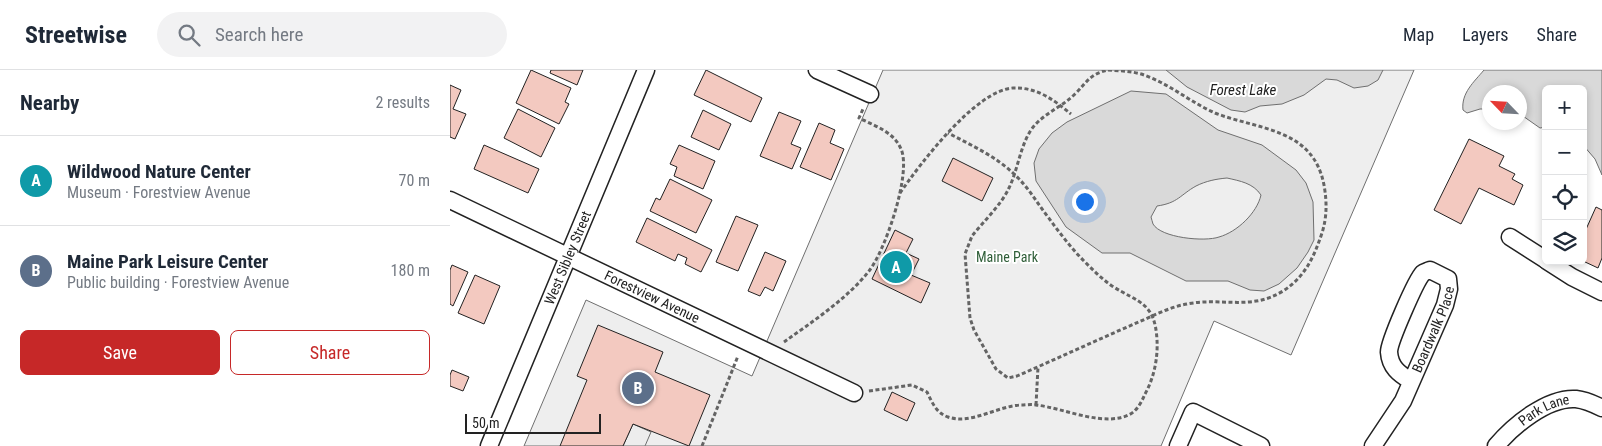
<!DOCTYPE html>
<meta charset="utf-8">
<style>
body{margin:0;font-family:"Roboto Condensed",sans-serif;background:#f2f2f3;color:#1f2937}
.controls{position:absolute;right:15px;top:15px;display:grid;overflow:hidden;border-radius:8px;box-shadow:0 2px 8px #0003}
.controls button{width:45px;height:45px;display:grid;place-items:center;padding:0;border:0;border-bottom:1px solid #e0e1e3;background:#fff;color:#1f2937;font:25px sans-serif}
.compass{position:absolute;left:1032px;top:15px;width:45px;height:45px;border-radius:50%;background:#fff;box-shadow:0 2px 8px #0003;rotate:295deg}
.scale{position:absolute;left:15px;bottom:12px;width:136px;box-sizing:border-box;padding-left:5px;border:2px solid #222;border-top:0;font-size:14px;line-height:18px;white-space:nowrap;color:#222;-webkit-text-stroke:4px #fff;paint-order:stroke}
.you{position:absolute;left:634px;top:131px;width:18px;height:18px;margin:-12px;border:4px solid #fff;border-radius:50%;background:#1a73e8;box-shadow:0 0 0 8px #1a73e833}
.badge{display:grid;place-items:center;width:32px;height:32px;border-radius:50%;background:#c62828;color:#fff;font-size:16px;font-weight:700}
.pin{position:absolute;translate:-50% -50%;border:2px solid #fff;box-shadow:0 1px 5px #0006}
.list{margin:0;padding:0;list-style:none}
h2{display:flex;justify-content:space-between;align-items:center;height:65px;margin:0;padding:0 20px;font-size:21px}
h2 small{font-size:16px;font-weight:400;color:#747a83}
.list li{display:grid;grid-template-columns:32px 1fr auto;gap:15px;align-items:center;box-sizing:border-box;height:90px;padding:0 20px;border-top:1px solid #e0e1e3}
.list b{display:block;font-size:19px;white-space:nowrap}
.list p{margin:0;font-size:16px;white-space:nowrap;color:#747a83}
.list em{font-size:16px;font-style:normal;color:#747a83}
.actions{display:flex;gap:10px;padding:15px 20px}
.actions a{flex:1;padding:11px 0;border:1px solid #c62828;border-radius:8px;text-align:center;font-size:18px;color:#c62828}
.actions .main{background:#c62828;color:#fff}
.icon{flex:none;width:28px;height:28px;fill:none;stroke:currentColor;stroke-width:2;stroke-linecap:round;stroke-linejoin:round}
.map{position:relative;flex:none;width:1152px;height:376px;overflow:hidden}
header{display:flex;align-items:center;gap:30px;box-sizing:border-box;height:70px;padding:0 25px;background:#fff;border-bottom:1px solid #e0e1e3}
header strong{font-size:24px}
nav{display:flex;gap:28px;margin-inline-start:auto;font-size:18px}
.search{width:350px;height:45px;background:#f2f2f3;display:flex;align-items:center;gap:12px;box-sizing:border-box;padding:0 18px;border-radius:28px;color:#747a83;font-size:19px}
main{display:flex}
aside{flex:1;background:#fff}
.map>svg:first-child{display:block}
.green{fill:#eee;stroke:#6f6f6f}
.parking{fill:#ededed;stroke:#6f6f6f}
.water{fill:#d9d9d9;stroke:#6f6f6f;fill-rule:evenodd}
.building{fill:#f3c9c0;stroke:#222}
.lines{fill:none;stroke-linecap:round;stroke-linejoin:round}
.street-casing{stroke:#222;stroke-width:19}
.path{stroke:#646464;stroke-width:3;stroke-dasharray:4 2.5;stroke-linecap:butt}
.street{stroke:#fff;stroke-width:16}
.labels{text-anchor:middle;stroke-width:4;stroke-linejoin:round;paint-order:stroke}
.park-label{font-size:14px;fill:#2f5e38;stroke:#fff}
.street-label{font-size:14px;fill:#222;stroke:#fff}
.water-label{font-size:15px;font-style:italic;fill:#222;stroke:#fff}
</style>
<header>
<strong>Streetwise</strong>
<div class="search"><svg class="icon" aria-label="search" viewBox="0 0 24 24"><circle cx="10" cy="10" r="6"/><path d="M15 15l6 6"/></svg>Search here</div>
<nav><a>Map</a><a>Layers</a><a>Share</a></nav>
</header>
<main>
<aside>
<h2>Nearby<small>2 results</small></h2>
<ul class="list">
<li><span class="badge" style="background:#0f9aa8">A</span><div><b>Wildwood Nature Center</b><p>Museum · Forestview Avenue</p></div><em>70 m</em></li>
<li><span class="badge" style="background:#5c6f8a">B</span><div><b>Maine Park Leisure Center</b><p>Public building · Forestview Avenue</p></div><em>180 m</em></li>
</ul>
<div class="actions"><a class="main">Save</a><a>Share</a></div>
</aside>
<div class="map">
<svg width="1152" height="376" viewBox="0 0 1152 376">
<rect width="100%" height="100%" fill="#fff"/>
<!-- green -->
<polygon class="green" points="433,0 964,0 841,285 764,251 711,376 74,376 136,230 302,306"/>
<!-- parking -->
<polygon class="parking" points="183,354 201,362 195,376 173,376"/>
<!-- water -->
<g class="water">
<polygon points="716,0 933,0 928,10 918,16 904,18 887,10 876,9 854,25 832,34 810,36 795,42 781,40 737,17"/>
<path d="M 1034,0 L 1152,0 L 1152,105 L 1145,89 L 1133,75 L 1133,19 L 1096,19 L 1096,57 L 1090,58 L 1070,44 L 1070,22 L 1040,22 L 1039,39 L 1030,39 L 1017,43 L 1013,40 C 1011,23 1024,12 1034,0 Z"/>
<path d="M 681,21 L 716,24 L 768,60 L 812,75 L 846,100 L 856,113 L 863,132 L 864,170 L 858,182 L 847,198 L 829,214 L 814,221 L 800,220 L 778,211 L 736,211 L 680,183 L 652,183 L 616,157 L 586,111 L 584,93 L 589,79 L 602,63 L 617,52 ZM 777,108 C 790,111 803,113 811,125 C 807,143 787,162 769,167 C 755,172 711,168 703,154 C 702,152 702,149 701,147 L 707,136 C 728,133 730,125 746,116 C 756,111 766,109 777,108 Z"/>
</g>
<!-- building -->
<g class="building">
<polygon points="81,0 121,18 115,32 119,34 109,54 66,33"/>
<polygon points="101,0 133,0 127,15 100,3"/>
<polygon points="256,0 312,28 301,52 244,25"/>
<polygon points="0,15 11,20 3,39 16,44 5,69 0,67"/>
<polygon points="68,39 105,58 91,87 54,68"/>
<polygon points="253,40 281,54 269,80 241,67"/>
<polygon points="329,42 351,51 341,74 351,78 342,99 310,86"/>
<polygon points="369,53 385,60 380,73 394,79 381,110 350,97"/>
<polygon points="1019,69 1054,86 1049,96 1065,104 1062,109 1073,115 1064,135 1029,118 1011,154 984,140"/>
<polygon points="34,75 89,99 78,123 24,99"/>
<polygon points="229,75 265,91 253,119 224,106 227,97 220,94"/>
<polygon points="503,88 543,108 532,131 492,111"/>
<polygon points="220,109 262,130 246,163 200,141 206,128 210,130"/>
<polygon points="1146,137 1152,140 1152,188 1148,198 1133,191 1133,166"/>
<polygon points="286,146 308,155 288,201 266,192"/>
<polygon points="197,148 262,180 251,202 235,194 237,188 228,184 225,191 186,172"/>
<polygon points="445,160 463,169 456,183 469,189 461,205 480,213 471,233 422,209"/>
<polygon points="315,182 336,191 323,221 315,217 310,226 298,221"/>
<polygon points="2,195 18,202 3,236 0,234 0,200"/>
<polygon points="25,205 50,216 34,254 8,243"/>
<polygon points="148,255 213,282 205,302 260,325 239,376 183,354 173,376 110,376 137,310 127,306"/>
<polygon points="2,300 19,307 13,321 0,316 0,305"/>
<polygon points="442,322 465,333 457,351 434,340"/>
</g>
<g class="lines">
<!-- street casing -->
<g class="street-casing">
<g id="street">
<polyline points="367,0 420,24"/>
<path id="s1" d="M 0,130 L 404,323"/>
<polyline points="1060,167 1096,190"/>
<polyline points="1097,191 1122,207 1152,222"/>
<path id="s2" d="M 39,376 L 196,0"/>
<polyline points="728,376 743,342 811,376"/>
<path id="s3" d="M 923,376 L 953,331 L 995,235 L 999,219 L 998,209 L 980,200 C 978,201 974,202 973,203 C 966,210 939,272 939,282 C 940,297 949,304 961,311"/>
<path id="s4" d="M 1046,376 C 1063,356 1097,327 1126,329 C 1135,330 1144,334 1152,338"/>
</g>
</g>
<!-- path -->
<g class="path">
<path d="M 658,0 C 672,1 686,1 699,7 C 722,16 742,33 765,43 C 809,60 863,58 874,115 C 877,132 877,147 872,163 C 864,187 855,207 833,221 C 801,241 771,227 737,234 C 719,237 701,247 684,254 C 645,271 606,289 567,306 L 558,308 L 546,299 L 524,260 L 520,248 L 515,184 L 522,166 C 534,151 551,135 559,118 C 568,99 570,77 581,60 C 593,43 611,38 625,24 C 637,12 640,4 658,0 Z"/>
<path d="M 450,123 C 470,94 526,20 563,18 C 587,17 604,30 621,44"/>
<path d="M 334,272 C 362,252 398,228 419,201 C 435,181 462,103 451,79 C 444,62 425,56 409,48 L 413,39"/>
<path d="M 419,321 L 462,315 L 477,322 C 482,332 486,343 498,347 C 521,355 547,336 571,335 C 576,335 581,334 586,335 C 614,338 657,359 682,343 C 688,339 692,331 695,324 C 704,308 708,288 707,270 C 705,232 689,233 662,216 C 652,209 643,200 634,191 C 621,178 609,162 598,147 C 587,133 579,118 565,105 C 547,87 521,75 498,63"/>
<polyline points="586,335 588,297"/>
<polyline points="252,376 288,286"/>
</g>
<!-- street -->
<use href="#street" class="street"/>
</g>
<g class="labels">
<!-- park labels -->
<g class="park-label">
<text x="557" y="192">Maine Park</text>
</g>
<!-- street labels -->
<g class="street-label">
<text dy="5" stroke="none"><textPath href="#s2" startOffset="204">West Sibley Street</textPath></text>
<text dy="5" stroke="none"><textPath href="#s1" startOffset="224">Forestview Avenue</textPath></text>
<text dy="5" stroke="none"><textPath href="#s3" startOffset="132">Boardwalk Place</textPath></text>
<text dy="5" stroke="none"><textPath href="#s4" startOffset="61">Park Lane</textPath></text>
</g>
<!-- water labels -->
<g class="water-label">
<text x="793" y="25">Forest Lake</text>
</g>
</g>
</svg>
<div class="controls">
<button>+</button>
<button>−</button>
<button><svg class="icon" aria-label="locate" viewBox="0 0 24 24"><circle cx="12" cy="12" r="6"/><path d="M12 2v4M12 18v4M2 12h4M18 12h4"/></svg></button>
<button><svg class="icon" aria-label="layers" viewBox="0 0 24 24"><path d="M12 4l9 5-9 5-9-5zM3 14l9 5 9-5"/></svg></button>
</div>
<svg class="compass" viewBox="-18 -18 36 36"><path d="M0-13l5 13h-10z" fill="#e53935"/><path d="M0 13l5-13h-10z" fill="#747a83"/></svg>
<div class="scale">50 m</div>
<div class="you"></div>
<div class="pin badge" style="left:446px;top:197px;background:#0f9aa8">A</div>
<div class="pin badge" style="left:188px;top:318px;background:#5c6f8a">B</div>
</div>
</main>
